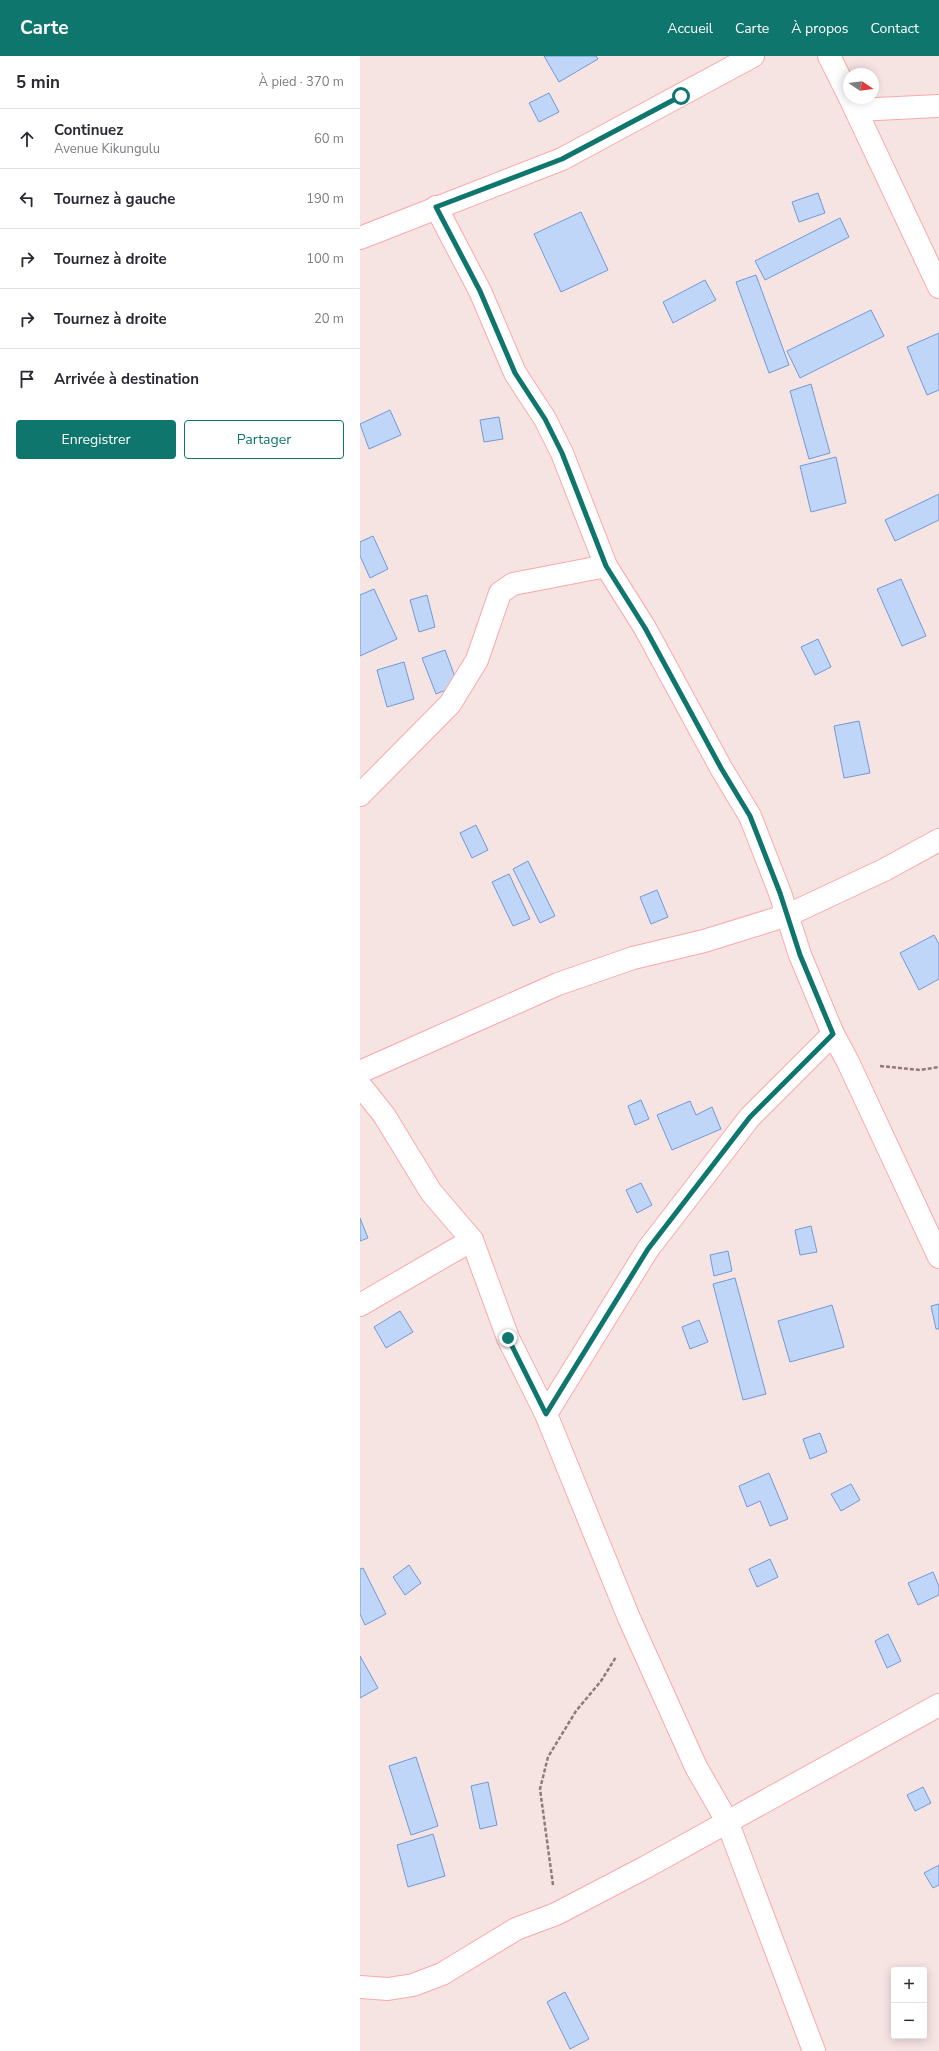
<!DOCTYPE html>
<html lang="fr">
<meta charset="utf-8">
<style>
body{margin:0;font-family:"Nunito Sans",sans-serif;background:#f2f2f3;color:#2b2b33}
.controls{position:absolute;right:12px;bottom:12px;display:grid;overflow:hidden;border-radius:4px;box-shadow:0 2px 10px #0003}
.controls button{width:36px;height:36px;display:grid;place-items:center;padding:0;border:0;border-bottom:1px solid #e1e1e2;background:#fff;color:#2b2b33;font:20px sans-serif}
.compass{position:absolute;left:483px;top:12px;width:36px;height:36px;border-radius:50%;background:#fff;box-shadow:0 2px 10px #0003;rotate:103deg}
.stop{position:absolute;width:12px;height:12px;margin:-9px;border:3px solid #0f766e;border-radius:50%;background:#fff}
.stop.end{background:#0f766e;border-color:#fff;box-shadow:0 1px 4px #0008}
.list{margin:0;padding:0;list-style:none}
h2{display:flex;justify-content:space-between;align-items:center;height:52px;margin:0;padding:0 16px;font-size:17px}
h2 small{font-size:13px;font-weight:400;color:#7c7c81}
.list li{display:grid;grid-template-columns:26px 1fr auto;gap:12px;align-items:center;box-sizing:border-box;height:60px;padding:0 16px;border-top:1px solid #e1e1e2}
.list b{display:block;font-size:15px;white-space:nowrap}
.list p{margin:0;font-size:13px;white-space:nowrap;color:#7c7c81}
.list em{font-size:13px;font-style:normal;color:#7c7c81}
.actions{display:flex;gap:8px;padding:12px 16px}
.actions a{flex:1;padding:9px 0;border:1px solid #0f766e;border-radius:4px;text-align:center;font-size:14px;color:#0f766e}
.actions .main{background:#0f766e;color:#fff}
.icon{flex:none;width:22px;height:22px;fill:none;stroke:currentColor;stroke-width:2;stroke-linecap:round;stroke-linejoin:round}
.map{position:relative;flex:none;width:579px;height:1995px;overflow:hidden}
header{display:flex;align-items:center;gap:24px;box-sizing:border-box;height:56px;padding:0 20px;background:#0f766e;color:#fff}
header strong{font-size:19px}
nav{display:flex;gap:22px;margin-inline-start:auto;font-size:14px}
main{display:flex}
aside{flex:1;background:#fff}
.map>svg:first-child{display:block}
.building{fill:#bfd6f9;stroke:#7299d5}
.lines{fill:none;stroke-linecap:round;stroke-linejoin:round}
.minor-casing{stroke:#fba8a9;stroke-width:24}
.path{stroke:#927a7a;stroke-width:2.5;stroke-dasharray:4 2;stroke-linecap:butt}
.minor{stroke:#fff;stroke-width:22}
.route{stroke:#0f766e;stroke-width:5}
</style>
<header>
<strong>Carte</strong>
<nav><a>Accueil</a><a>Carte</a><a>À propos</a><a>Contact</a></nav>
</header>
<main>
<aside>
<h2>5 min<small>À pied · 370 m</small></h2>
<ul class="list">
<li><svg class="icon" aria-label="ahead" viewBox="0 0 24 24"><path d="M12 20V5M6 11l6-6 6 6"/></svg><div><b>Continuez</b><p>Avenue Kikungulu</p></div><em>60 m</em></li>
<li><svg class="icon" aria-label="left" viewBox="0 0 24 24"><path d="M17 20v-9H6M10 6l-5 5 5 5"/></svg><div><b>Tournez à gauche</b></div><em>190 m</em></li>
<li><svg class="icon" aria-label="right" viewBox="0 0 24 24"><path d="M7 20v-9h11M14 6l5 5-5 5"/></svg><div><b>Tournez à droite</b></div><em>100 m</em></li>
<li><svg class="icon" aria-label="right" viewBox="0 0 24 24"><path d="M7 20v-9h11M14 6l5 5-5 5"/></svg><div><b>Tournez à droite</b></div><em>20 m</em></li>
<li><svg class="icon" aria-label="arrive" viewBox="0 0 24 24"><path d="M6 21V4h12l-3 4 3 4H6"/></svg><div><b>Arrivée à destination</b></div></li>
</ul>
<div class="actions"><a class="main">Enregistrer</a><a>Partager</a></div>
</aside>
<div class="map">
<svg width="579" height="1995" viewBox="0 0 579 1995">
<rect width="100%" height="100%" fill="#f6e4e3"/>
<!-- building -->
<g class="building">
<polygon points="184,0 236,0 238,3 199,26"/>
<polygon points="189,37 199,56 179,66 169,47"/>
<polygon points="458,137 465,157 439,166 432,146"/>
<polygon points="221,156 248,214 201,236 174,178"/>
<polygon points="480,162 489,181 405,224 395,205"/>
<polygon points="396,219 429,309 409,317 376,226"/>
<polygon points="345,224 356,244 313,267 303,246"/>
<polygon points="511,254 524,280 440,322 427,295"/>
<polygon points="579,277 579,334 567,339 547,291"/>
<polygon points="451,328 470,397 449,403 430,335"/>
<polygon points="30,354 41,379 9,393 0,368"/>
<polygon points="139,361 143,383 124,386 120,364"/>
<polygon points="476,401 486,447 451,456 440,410"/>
<polygon points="579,438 579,464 535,485 525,464"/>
<polygon points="13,480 28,513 10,522 0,500 0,486"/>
<polygon points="541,523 566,580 542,590 517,533"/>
<polygon points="14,533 37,583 0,600 0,539"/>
<polygon points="67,539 75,571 59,576 50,544"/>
<polygon points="458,583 471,611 455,619 441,591"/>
<polygon points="85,594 98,629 76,638 62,602"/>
<polygon points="44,606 54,643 27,651 17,614"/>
<polygon points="499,665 510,717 484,722 474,670"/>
<polygon points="116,769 128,794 112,802 100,777"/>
<polygon points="168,805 195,860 180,867 153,813"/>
<polygon points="149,818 170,863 153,870 132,826"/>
<polygon points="297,834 308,861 291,868 280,841"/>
<polygon points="574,879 579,888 579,923 559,934 540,897"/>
<polygon points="281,1044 289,1063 275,1069 268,1050"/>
<polygon points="330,1045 336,1059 352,1051 361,1073 312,1094 297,1059"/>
<polygon points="281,1127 292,1149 277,1157 266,1134"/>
<polygon points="0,1162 8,1182 0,1185"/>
<polygon points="451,1170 457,1196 440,1199 435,1174"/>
<polygon points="368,1195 372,1215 354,1220 350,1199"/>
<polygon points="375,1222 406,1338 383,1344 353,1228"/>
<polygon points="579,1248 579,1273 576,1273 571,1250"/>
<polygon points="472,1249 484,1291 430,1306 418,1265"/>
<polygon points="40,1255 53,1276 26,1292 14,1271"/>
<polygon points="339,1264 348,1286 330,1293 322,1271"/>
<polygon points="460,1377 467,1396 450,1403 443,1383"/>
<polygon points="409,1417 428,1463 410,1470 400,1445 387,1451 379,1430"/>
<polygon points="491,1428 500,1444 481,1455 471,1438"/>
<polygon points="410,1503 418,1521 397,1531 389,1513"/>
<polygon points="49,1509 61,1527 45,1539 33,1521"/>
<polygon points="3,1512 26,1558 5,1569 0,1558 0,1513"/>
<polygon points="573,1516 579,1530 579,1539 558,1549 548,1527"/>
<polygon points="528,1578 541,1605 527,1612 515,1585"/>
<polygon points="0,1600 18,1632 0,1642"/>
<polygon points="56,1701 78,1770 51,1779 29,1710"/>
<polygon points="128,1726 137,1769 120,1773 111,1730"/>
<polygon points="563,1731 571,1747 555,1755 547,1739"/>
<polygon points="73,1778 85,1820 48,1831 37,1789"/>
<polygon points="579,1809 579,1829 573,1832 564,1817"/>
<polygon points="205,1936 229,1983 210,1993 187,1946"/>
</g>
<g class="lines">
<!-- minor casing -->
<g class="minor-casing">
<g id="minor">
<polyline points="469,0 489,40"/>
<polyline points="490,42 579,231"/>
<polyline points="496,54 579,50"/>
<polyline points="76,151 120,235 155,317 185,363 202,397 246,510 285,572 361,712 390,760 420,837 440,899 473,978 488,1006 579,1201"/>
<polyline points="0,182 202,103 393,0"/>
<polyline points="0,739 90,648 117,604 140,537 153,528 246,510"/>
<polyline points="0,1016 198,928 273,902 344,885 428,859 524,814 579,784"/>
<polyline points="0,1029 24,1059 71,1136 112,1184 148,1282 186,1358 269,1562 336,1711 367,1765 454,1995"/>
<polyline points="0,1249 112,1184"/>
<polyline points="186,1358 288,1193 390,1061 473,978"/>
<polyline points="0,1931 28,1933 53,1929 82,1918 156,1873 196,1858 286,1811 579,1649"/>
</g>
</g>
<!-- path -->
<g class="path">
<polyline points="520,1010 560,1014 579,1011"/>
<polyline points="193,1829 180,1733 188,1701 216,1655 241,1625 256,1601"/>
</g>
<!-- minor -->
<use href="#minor" class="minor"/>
</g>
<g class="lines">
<!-- route -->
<polyline class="route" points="148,1282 186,1358 288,1193 390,1061 473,978 440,899 420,837 390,760 361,712 285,572 246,510 202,397 185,363 155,317 120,235 76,151 202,103 321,40"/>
</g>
</svg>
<div class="controls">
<button>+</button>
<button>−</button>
</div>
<svg class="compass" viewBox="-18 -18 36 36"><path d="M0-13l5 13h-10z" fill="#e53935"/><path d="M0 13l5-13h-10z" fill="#7c7c81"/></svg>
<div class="stop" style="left:321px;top:40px"></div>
<div class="stop end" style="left:148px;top:1282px"></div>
</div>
</main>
